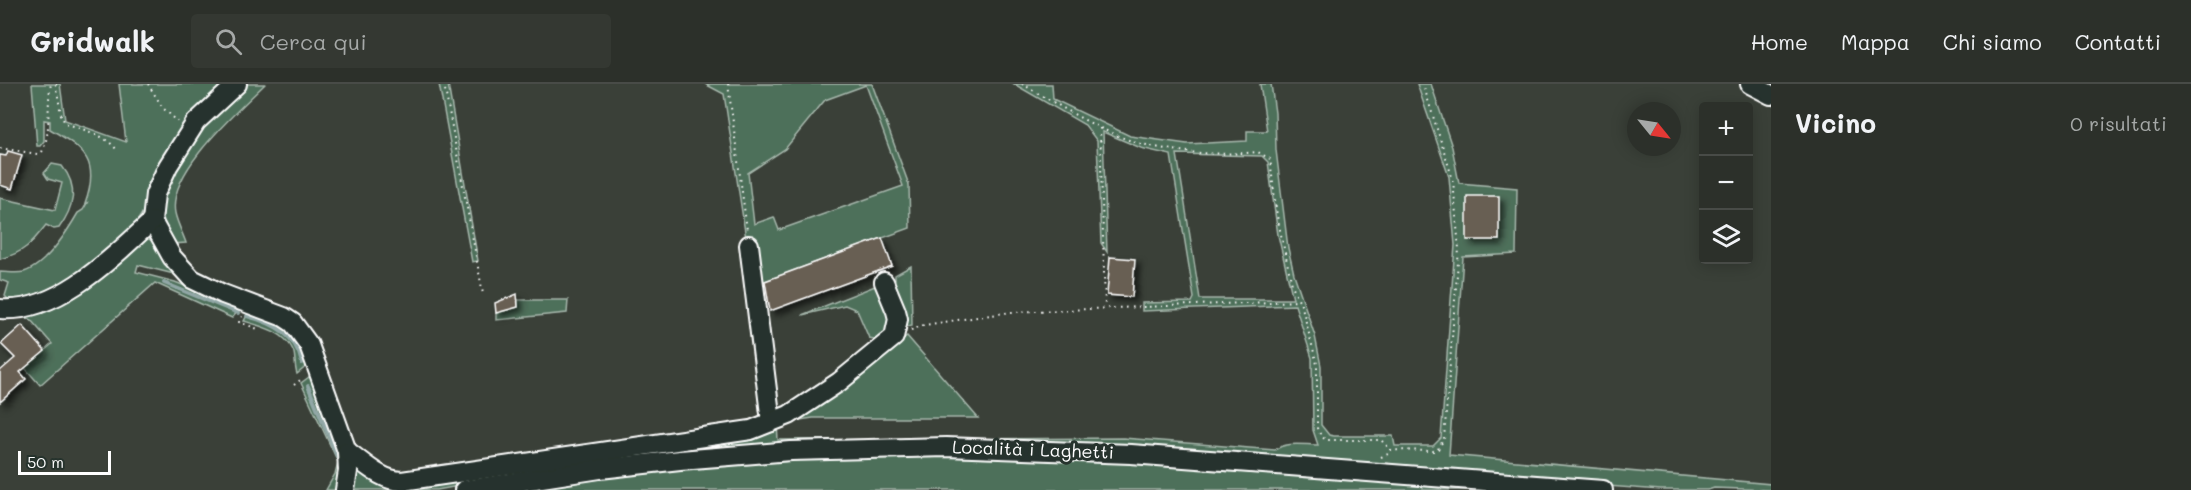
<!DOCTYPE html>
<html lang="it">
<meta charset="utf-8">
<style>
body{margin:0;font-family:Mali,sans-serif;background:#343832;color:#f1f3f6}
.controls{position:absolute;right:18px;top:18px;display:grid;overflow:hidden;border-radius:6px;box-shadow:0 3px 15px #0003}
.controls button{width:54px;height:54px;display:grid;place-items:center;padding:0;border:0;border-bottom:2px solid #484b47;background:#2c302a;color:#f1f3f6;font:30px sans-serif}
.compass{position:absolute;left:1627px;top:18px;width:54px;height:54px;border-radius:50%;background:#2c302a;box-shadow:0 3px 15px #0003;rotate:120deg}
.scale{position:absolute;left:18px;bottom:15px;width:93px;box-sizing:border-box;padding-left:6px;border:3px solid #fff;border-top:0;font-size:16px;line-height:21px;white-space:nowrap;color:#fff;-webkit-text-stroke:4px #26332d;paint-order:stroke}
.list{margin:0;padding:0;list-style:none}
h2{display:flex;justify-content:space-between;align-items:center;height:78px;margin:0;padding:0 24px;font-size:26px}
h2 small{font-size:20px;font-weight:400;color:#a6a9a8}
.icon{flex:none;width:33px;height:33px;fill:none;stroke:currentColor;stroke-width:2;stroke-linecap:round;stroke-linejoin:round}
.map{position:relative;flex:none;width:1771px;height:406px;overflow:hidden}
header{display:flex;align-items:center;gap:36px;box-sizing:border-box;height:84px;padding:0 30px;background:#2c302a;border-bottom:2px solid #484b47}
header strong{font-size:28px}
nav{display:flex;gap:33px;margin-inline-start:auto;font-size:21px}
.search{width:420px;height:54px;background:#343832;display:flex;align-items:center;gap:15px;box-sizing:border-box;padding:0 21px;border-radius:6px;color:#a6a9a8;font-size:22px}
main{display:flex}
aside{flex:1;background:#2c302a}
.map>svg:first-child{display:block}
.green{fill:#4e6f5a;stroke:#a6b7ac;stroke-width:1.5;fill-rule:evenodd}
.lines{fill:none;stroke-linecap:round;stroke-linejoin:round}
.stream{stroke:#91a7a6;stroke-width:4}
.building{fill:#685e52;stroke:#fff;stroke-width:1.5;filter:url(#shadow)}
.minor-casing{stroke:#fff;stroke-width:22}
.path{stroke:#fff;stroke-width:2;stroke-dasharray:1.5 4.5;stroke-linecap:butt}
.minor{stroke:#26332d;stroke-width:18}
.labels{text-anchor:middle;stroke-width:6;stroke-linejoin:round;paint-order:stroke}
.street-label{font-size:18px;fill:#fff;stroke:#26332d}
</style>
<header>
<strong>Gridwalk</strong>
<div class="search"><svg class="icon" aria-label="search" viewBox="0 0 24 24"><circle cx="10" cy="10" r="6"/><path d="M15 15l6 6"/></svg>Cerca qui</div>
<nav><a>Home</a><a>Mappa</a><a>Chi siamo</a><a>Contatti</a></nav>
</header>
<main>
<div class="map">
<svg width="1771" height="406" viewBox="0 0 1771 406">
<defs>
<filter id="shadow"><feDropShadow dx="4.5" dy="4.5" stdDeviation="3" flood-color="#0009"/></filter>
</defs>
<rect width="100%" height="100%" fill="#3a4038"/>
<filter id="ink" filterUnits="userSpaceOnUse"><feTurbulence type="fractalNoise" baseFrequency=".0167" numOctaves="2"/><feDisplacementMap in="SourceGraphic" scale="12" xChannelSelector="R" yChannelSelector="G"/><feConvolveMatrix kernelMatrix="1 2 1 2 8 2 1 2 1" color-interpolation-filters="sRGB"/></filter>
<g filter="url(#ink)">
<!-- green -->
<g class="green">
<path d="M 32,0 L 60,0 L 65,36 L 126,58 L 119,0 L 232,0 L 151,106 L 143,128 L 126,155 L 52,209 L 11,218 L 5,212 L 9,199 L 0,196 L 0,188 C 8,188 16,190 24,188 C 46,181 67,148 78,129 L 83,126 L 87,119 L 85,120 C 100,78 86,66 50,45 L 50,37 L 44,36 L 44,57 L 40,62 L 37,62 Z"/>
<path d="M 241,0 L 265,0 C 238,27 167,88 175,129 C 177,139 183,150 186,159 L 172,160 L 162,131 L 162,113 L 192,55 Z"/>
<polygon points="439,0 448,0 478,177 472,178"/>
<path d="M 705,0 L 872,0 L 909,101 L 910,144 L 759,199 L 747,161 L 724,10 ZM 866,1 L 903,102 L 779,146 L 774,133 L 754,140 L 748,89 L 785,65 L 825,16 Z"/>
<path d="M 1014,0 L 1052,0 L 1053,15 L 1130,52 L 1187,60 L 1247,57 L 1247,47 L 1267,47 L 1260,0 L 1271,0 L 1275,29 L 1276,66 L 1288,164 L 1294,190 L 1315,252 L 1321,282 L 1321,341 L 1329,351 L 1334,352 L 1393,352 L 1395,362 L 1433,362 L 1441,354 L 1455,161 L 1449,93 L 1417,0 L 1431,0 L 1452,63 L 1459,99 L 1517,104 L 1516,170 L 1463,173 L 1449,371 L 1771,400 L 1771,406 L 1714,404 L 1708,406 L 1661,406 L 1445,390 L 1419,383 L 992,360 L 474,399 L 437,406 L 353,406 L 356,384 L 387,399 L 777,340 L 778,356 L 1123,354 L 1275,366 C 1286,357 1304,361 1318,361 L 1313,346 L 1312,274 L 1295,221 L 1142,227 L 1142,219 L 1192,218 L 1194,214 L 1171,71 L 1141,64 L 1103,48 L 1107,168 L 1101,159 L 1097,57 L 1085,41 ZM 1177,70 L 1262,72 L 1268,78 L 1278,151 L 1293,215 L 1200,215 Z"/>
<path d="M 52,80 L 62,82 C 79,103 74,123 59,144 L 54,145 L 46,141 C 32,159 24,169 0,175 L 0,114 L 55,126 L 62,99 L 48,95 L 44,89 Z"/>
<polygon points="143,152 155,158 178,191 138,181 136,188 175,198 241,224 232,234 155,199 40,301 25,284 52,260 30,235 25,234 27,228 113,183 116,183 123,176 124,170"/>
<polygon points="911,182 912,241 901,244 889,200 895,196 895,191"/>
<polygon points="880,200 893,233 885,257 869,254 857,226 845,221 802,231"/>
<polygon points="518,216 568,216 567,229 496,236 496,229 517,223"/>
<path d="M 250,226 L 279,238 L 297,253 L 308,281 L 297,290 C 294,281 296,272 293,266 C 285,248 261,242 244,237 Z"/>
<polygon points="907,252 978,334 813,334 793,337"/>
<polygon points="309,293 315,295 343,379 337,406 326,406 335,390 338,378 301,299"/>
<polygon points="1062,370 1554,406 492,406 574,392 824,371"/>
</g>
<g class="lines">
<!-- stream -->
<g class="stream">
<polyline points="164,199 238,229"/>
<path d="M 247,232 C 273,239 296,250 302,279"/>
<polyline points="308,302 337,372"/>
</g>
</g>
<!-- building -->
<g class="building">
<polygon points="8,67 22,71 12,105 0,101 0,71 6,72"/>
<rect x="1467" y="112" width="32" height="44"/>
<polygon points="882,154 892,182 770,227 765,197"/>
<polygon points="1110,173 1135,175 1132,213 1107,211"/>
<polygon points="517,210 518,223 496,229 495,219"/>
<polygon points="22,241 45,267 20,288 26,295 0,318 0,287 15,274 1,260"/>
</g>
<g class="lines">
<!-- minor casing -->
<g class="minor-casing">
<g id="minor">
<polyline points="1750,0 1771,11"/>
<polyline points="152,137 172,173 192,195 223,210 284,233 293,239 309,261 347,367 348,387 345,406"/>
<polyline points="152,137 155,110 168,82 196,38 237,0"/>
<polyline points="749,161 771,338"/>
<path d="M 0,225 C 57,230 113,173 152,137"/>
<path d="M 347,367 C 363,378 381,397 402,397 L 751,346 L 789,331 L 839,298 L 894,253 L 898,235 L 896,227 L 884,198"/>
<polyline points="464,406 600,385 680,376 791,367 946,363 1131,370 1603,406"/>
</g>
</g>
<!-- path -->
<g class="path">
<path d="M 56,0 L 61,31 L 65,39 C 83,46 108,51 118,68"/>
<polyline points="148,0 163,24 178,38"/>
<polyline points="444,0 483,210"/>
<polyline points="728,0 747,146"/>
<path d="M 1022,0 C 1057,20 1092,43 1129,56 C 1168,69 1218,72 1258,68 L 1270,75 L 1277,132 L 1292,201 L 1302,223 L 1317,280 L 1317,344 L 1321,352 L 1326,356 L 1381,356 L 1391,366"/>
<polyline points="1100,44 1105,224"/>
<polyline points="0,64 37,70"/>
<path d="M 42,68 C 52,48 46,22 51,0"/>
<polyline points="242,232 239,238 258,245"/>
<polyline points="911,246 924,241 1011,228 1299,217"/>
<polyline points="294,301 303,294"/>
<polyline points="1381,373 1388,370 1391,366 1433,367 1438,365 1444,355 1459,165 1453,96 1423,0"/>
</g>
<!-- minor -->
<use href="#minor" class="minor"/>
</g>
</g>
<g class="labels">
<!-- street labels -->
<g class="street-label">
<text transform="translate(1033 366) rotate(2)" y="6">Località i Laghetti</text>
</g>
</g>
</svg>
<div class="controls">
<button>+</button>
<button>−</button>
<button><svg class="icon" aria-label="layers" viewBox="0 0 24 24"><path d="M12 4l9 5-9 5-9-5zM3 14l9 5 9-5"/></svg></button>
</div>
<svg class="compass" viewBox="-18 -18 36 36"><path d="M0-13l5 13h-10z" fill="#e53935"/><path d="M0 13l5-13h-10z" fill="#a6a9a8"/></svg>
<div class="scale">50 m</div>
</div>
<aside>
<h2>Vicino<small>0 risultati</small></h2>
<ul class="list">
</ul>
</aside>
</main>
